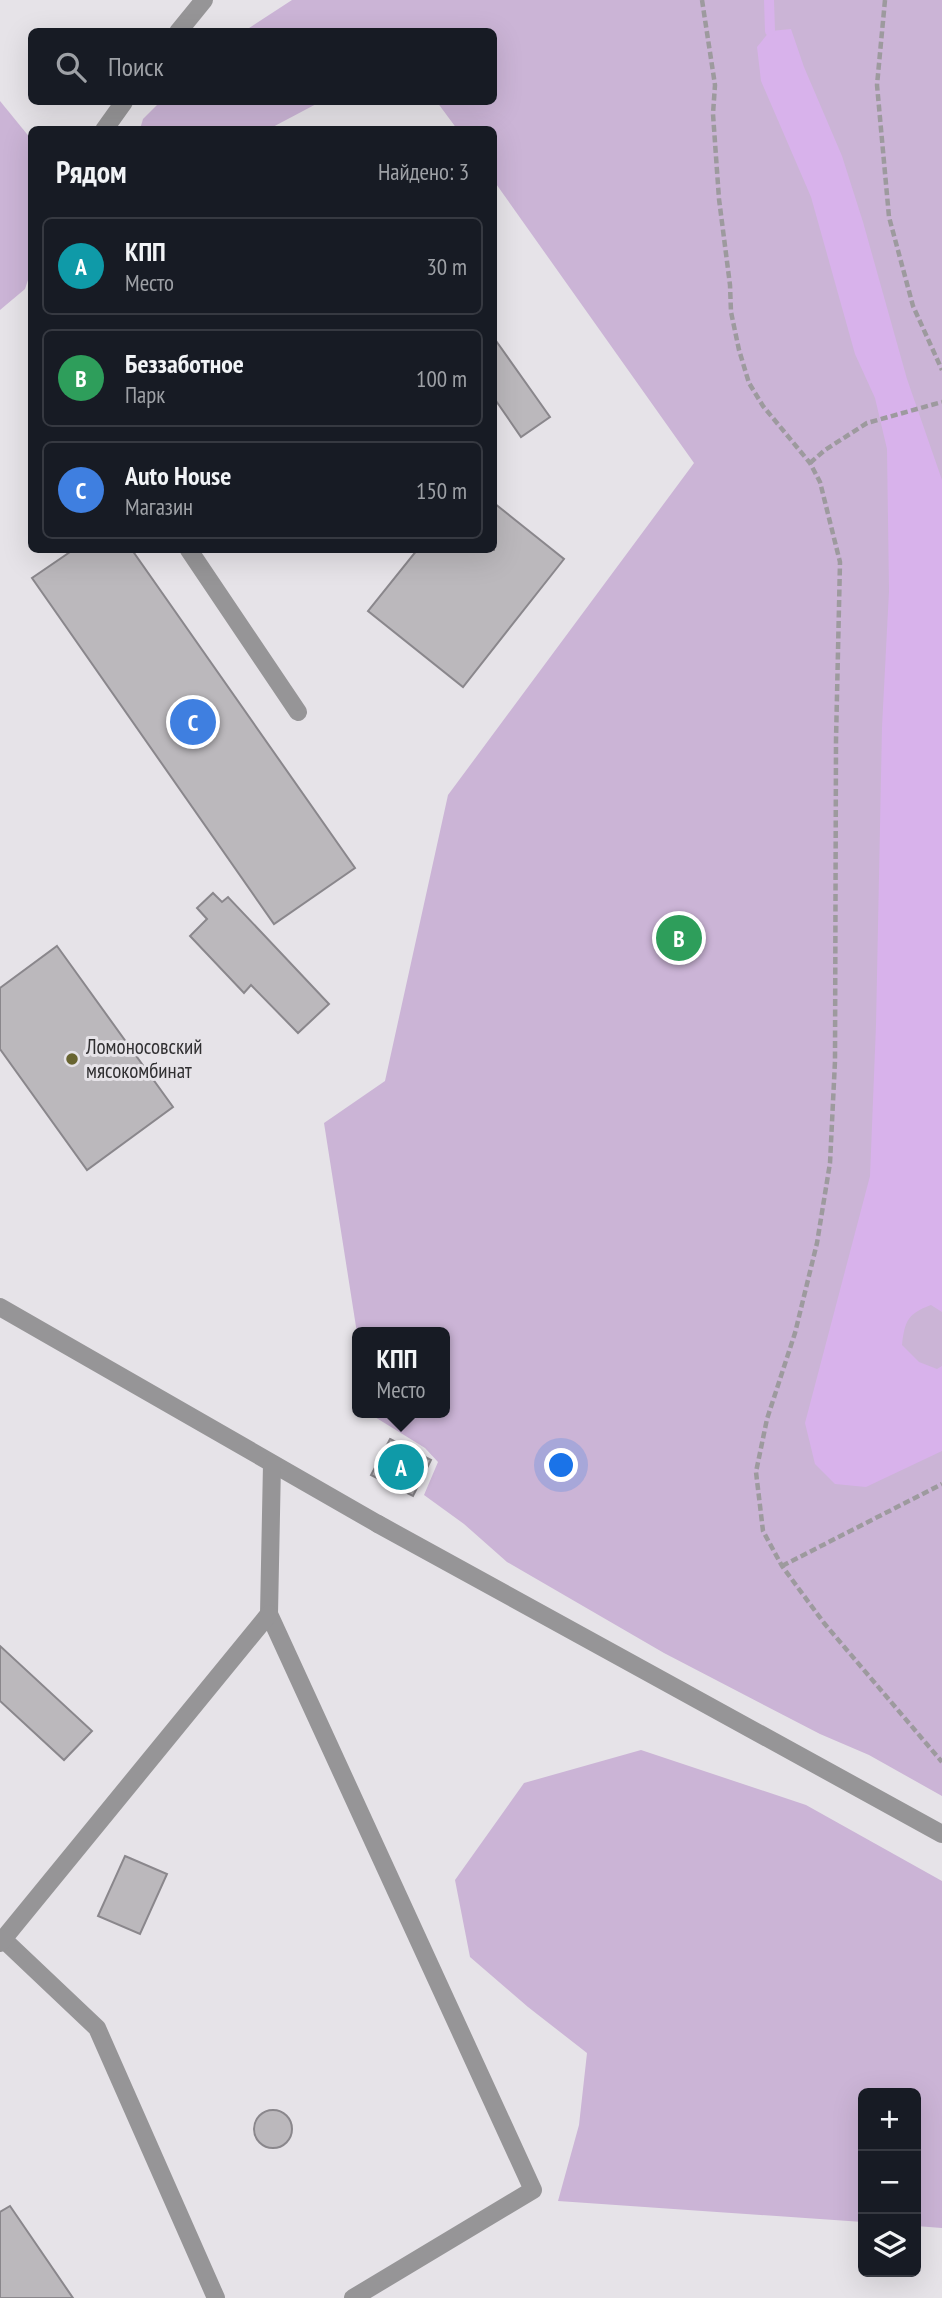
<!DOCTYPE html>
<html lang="ru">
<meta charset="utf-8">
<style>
body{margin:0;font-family:"PT Sans Narrow",sans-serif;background:#242831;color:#f1f3f6}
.controls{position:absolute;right:21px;bottom:21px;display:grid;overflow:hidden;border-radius:10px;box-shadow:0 7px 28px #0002}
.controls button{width:63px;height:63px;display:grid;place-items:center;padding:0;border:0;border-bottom:2px solid #363941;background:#171b24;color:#f1f3f6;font:35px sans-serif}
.you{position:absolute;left:562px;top:1466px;width:24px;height:24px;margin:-18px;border:5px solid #fff;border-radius:50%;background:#1a73e8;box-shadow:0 0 0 10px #1a73e833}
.badge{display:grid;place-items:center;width:46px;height:46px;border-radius:50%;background:#b3b39d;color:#fff;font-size:23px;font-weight:700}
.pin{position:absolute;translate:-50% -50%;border:4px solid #fff;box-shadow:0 2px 7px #0006}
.popup{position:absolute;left:352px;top:1327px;width:98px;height:91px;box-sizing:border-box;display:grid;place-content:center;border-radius:10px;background:#171b24;filter:drop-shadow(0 2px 5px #0005);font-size:23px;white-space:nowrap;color:#9ea1a6}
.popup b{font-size:26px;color:#f1f3f6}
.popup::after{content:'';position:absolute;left:50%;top:100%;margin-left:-14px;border:14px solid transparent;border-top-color:#171b24}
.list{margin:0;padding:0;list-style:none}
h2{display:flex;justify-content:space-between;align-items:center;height:91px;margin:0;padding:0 28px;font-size:30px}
h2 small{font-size:23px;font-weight:400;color:#9ea1a6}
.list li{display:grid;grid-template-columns:46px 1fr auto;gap:21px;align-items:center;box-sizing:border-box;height:98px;margin:0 14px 14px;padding:0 14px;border:2px solid #363941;border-radius:10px}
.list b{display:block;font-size:26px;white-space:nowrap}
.list p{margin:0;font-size:23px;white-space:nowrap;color:#9ea1a6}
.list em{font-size:23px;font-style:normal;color:#9ea1a6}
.icon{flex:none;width:38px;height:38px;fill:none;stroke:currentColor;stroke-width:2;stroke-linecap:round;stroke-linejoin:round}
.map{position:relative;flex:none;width:942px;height:2298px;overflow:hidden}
.search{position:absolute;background:#171b24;box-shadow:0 7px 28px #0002;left:28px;top:28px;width:469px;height:77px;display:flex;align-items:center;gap:18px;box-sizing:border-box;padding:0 24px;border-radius:10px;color:#9ea1a6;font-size:26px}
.panel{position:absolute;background:#171b24;box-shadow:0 7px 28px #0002;left:28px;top:126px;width:469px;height:427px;border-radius:10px}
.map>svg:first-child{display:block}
.green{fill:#cbb4d6}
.water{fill:#d8b2eb}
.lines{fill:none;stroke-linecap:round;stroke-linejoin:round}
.stream{stroke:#d8b2eb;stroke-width:10}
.building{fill:#bbb8bc;stroke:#8a878c;stroke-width:2}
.path{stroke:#9d9a9e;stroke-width:4.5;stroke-dasharray:7 3.5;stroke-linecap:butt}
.service{stroke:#969597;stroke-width:18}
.minor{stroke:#969597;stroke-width:18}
.poi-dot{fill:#686430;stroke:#e6e3e8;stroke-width:2.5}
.labels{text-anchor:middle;stroke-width:6;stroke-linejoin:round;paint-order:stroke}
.poi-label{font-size:21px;fill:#302f31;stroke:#e6e3e8;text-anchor:start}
</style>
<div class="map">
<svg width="942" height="2298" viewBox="0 0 942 2298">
<rect width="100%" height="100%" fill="#e6e3e8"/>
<!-- green -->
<g class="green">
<polygon points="292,0 942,0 942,1796 869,1755 820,1734 664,1653 507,1562 464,1524 424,1495 438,1462 425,1448 370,1414 445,1413 445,1332 357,1333 324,1123 385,1081 448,795 694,463 494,181 494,130 457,129 437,102 494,102 494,32 243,32"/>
<polygon points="0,101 31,139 31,271 25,289 0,310"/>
<polygon points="160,102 320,102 269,129 140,129 143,119"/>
<polygon points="641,1750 806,1805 942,1881 942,2228 916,2226 916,2093 863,2093 863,2222 558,2201 579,2125 587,2053 528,2007 470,1957 455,1880 524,1783"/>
</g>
<!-- water -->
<path class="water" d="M 791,29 L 804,67 L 842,156 L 863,222 L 907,379 L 942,480 L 942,1312 L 931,1305 C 907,1314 905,1321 902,1345 L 919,1362 L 937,1369 L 942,1366 L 942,1451 L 866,1487 L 835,1484 L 815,1464 L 805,1423 L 870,1176 L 876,1025 L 882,727 L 889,591 L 887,449 L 875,398 L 855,354 L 811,197 L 761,81 L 757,47 L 770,31 Z"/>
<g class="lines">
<!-- stream -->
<polyline class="stream" points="769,0 770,31"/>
</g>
<!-- building -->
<g class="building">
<polygon points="494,338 550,417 521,437 494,398"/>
<polygon points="494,503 564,559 463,687 368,611 417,550 494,550"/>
<polygon points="73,550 132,550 355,868 274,924 32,578"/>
<polygon points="213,893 222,902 228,897 329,1004 298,1033 251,985 244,993 190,936 207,919 197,908"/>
<polygon points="57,946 173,1107 87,1170 0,1049 0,988"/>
<polygon points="390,1439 431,1460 413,1496 371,1475"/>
<polygon points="0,1646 92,1731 64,1760 0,1701"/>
<polygon points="125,1856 167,1874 140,1934 98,1916"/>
<circle cx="273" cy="2129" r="19"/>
<polygon points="10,2206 73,2298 0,2298 0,2212"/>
</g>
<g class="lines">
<!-- path -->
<g class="path">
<polyline points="702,0 715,85 713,114 719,199 730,285 731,312 739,350 749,383 763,406 810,463 820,482 840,562 836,740 835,1061 830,1163 817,1243 795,1333 767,1419 756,1472 763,1531 782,1566 824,1623 942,1762"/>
<polyline points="885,0 877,85 889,217 913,306 942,370"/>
<polyline points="810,463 825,450 867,423 942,402"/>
<polyline points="782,1566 942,1484"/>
</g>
<!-- service -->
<g class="service">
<polyline points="178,32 204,0"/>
<polyline points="104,130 124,102"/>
<polyline points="189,550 298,712"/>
<polyline points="0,1307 378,1524"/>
<polyline points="272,1464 269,1614 533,2190 353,2298"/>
<polyline points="3,1939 97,2028 216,2298"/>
<polyline points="0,1943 269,1614"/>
</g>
<!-- minor -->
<polyline class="minor" points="378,1524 942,1834"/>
</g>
<!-- markers -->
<circle class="poi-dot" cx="72" cy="1059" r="7"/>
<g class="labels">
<!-- poi labels -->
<g class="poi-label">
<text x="86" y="1054">Ломоносовский<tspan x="86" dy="24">мясокомбинат</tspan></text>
</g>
</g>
</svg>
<div class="controls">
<button>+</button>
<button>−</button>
<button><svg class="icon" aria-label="layers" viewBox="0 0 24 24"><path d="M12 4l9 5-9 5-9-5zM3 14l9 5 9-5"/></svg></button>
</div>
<div class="you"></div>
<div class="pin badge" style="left:401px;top:1467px;background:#0f9aa8">A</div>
<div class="popup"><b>КПП</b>Место</div>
<div class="pin badge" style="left:679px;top:938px;background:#2e9e5b">B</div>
<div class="pin badge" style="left:193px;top:722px;background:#3f7fe0">C</div>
<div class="search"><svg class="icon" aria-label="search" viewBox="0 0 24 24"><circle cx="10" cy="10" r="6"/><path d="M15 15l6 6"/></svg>Поиск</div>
<section class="panel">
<h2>Рядом<small>Найдено: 3</small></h2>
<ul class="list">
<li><span class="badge" style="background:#0f9aa8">A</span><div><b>КПП</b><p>Место</p></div><em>30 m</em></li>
<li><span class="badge" style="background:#2e9e5b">B</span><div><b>Беззаботное</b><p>Парк</p></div><em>100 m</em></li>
<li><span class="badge" style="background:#3f7fe0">C</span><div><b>Auto House</b><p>Магазин</p></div><em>150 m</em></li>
</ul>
</section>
</div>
